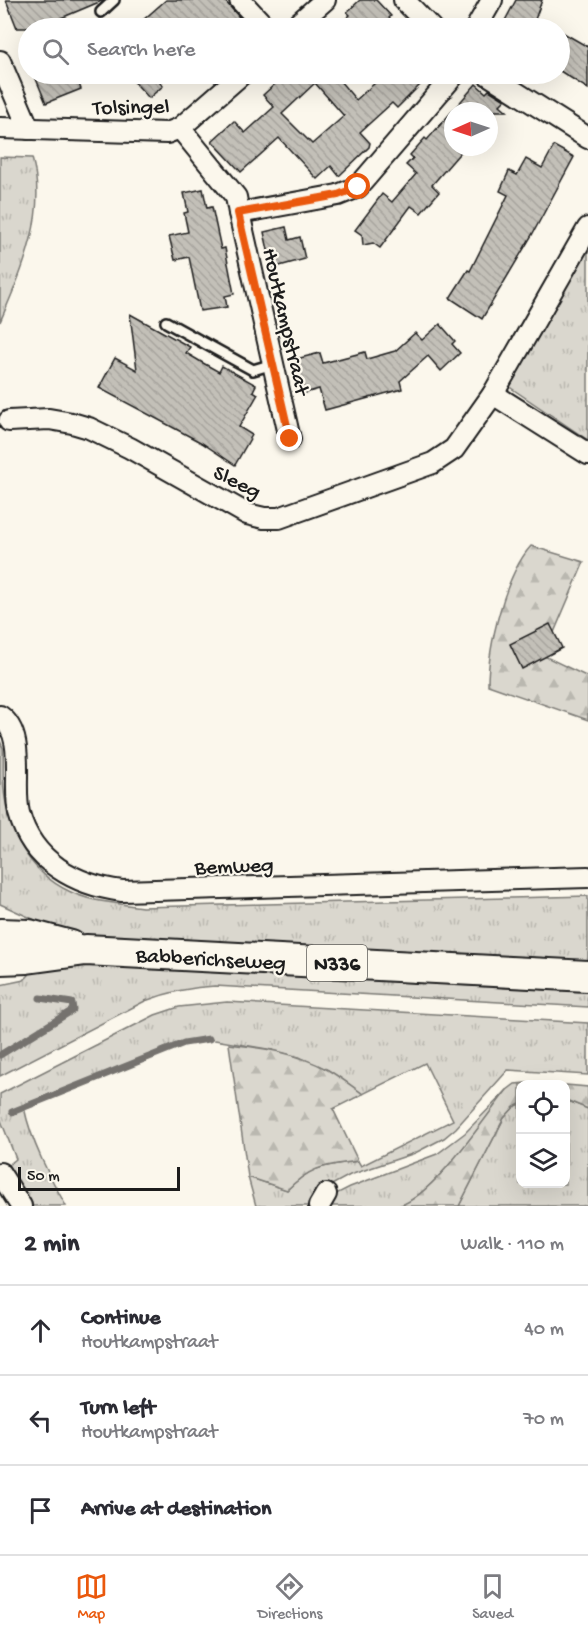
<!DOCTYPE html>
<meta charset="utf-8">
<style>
body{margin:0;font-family:"Gochi Hand",sans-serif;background:#f7f7f7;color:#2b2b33}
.controls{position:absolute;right:18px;bottom:18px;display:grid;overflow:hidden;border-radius:12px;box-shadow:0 6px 24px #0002}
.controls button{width:54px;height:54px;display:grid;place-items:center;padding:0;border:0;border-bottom:2px solid #e1e1e2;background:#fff;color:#2b2b33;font:30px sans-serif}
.compass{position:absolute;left:444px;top:102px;width:54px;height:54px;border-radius:50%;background:#fff;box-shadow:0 6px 24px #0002;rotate:267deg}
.scale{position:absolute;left:18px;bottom:15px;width:162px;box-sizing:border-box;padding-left:6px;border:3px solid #1c1c1c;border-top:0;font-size:16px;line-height:21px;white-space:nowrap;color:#1c1c1c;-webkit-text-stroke:4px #fbf7ec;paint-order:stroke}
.stop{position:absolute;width:18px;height:18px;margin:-14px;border:4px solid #ea580c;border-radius:50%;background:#fff}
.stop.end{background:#ea580c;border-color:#fff;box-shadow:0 2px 6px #0008}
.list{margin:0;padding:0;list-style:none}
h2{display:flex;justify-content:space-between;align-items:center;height:78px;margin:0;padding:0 24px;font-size:26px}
h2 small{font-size:20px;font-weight:400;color:#7c7c81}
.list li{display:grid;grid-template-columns:39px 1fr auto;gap:18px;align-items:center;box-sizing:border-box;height:90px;padding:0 24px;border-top:2px solid #e1e1e2}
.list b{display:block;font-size:22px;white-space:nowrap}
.list p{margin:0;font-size:20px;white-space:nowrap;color:#7c7c81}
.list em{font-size:20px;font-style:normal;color:#7c7c81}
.icon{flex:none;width:33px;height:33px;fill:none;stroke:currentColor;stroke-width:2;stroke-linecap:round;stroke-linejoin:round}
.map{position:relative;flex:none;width:588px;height:1206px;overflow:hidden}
.search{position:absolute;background:#fff;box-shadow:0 6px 24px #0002;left:18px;right:18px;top:18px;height:66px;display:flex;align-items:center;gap:15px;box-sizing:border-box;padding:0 21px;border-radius:33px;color:#7c7c81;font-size:22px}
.sheet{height:348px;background:#fff}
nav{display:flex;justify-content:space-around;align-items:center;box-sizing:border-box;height:84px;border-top:2px solid #e1e1e2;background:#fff;font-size:16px;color:#7c7c81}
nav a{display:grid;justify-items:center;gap:3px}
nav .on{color:#ea580c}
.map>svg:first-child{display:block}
.grass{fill:url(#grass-tufts);stroke:#7b7a75;stroke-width:1.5}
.forest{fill:url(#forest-firs);stroke:#7b7a75;stroke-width:1.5}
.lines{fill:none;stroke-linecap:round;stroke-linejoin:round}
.stream{stroke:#74726e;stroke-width:7}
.building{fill:url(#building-back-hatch);stroke:#1c1c1c;stroke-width:1.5;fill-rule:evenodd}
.service-casing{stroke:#1c1c1c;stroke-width:14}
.minor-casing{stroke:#1c1c1c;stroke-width:24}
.primary-casing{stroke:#1c1c1c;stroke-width:34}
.service{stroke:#fbf7ec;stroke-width:9}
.minor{stroke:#fbf7ec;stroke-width:20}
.primary{stroke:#fbf7ec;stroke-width:30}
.route{stroke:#ea580c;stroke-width:8}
.labels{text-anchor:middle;stroke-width:4.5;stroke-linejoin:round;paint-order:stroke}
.shield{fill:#fbf7ec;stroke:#5f5e5a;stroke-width:1.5}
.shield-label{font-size:21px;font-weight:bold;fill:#1c1c1c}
.street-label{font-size:22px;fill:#1c1c1c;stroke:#fbf7ec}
</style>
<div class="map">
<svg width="588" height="1206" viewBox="0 0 588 1206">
<defs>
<pattern id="grass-tufts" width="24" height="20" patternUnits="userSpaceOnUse" patternTransform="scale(1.5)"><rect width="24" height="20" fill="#dad7ce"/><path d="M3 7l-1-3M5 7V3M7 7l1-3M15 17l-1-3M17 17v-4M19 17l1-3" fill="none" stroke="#bab8b0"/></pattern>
<pattern id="forest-firs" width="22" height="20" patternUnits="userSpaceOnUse" patternTransform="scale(1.5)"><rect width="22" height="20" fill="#dad7ce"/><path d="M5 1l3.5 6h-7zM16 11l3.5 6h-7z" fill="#bab8b0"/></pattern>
<pattern id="building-back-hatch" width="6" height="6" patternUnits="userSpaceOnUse" patternTransform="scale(1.5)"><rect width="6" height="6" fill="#c3c0b8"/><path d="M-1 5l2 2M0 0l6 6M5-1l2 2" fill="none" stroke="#a7a49e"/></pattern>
</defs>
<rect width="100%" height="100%" fill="#fbf7ec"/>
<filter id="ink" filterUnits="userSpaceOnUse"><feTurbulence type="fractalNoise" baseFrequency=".0167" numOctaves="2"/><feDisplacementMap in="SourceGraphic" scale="12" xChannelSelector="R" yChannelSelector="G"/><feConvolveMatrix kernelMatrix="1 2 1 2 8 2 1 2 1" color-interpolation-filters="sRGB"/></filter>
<g filter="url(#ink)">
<!-- grass -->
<g class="grass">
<path d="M 0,157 L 32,158 C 48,213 22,271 0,322 Z"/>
<polygon points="588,237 588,440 511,388 509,385"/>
<path d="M 0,741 L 3,748 C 4,764 2,782 5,798 C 13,846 39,884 87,898 C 105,903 124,904 142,907 L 588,896 L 588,961 L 111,940 L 32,930 L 33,919 L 0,904 Z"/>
<path d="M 107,966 L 588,992 L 588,1007 L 215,986 C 190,987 169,992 145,1001 L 0,1076 L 0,985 L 24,980 L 29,975 L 30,967 Z"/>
<path d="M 227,1002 L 588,1023 L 588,1075 L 508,1070 L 456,1128 L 444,1138 L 415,1153 L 350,1175 L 326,1188 L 314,1206 L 256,1206 L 248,1177 L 287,1190 C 312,1165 325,1166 358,1161 L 361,1166 L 453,1120 L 425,1063 L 363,1094 L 328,1070 L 299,1057 L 273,1050 L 209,1039 L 197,1040 L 24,1107 C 31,1142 49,1175 66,1206 L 32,1206 L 6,1167 L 16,1159 L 0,1118 L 0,1094 L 155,1015 L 179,1007 Z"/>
<path d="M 507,1090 C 482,1121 435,1194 399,1206 L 326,1206 L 336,1194 L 350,1187 L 437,1154 L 465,1133 Z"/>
<polygon points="566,1100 588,1109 588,1206 459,1206 504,1118 514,1107 520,1104 520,1184 566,1184"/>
</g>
<!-- forest -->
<g class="forest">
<path d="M 531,546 L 584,562 L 544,656 L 588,677 L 588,720 L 488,685 C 488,646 505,575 531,546 Z"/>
<path d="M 229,1044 C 263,1048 298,1053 328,1070 C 340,1077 352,1086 363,1094 L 333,1109 L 358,1161 C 325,1166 312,1165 287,1190 L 248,1177 Z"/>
<path d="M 525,1083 L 553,1084 L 520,1084 L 520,1104 L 514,1107 L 504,1118 L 459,1206 L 399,1206 C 435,1194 482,1121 507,1090 L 515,1084 Z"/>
<polygon points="566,1085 588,1087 588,1109 566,1100"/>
</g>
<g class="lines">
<!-- stream -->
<g class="stream">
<polyline points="0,1055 73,1010 72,1003 40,998"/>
<polyline points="12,1112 184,1043 209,1039"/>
</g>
</g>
<!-- building -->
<g class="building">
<polygon points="6,0 104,0 54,21 57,28 17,28"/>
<polygon points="166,0 224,0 239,17 226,28 134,28"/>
<polygon points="360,0 376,0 391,16 389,18 397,28 336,28 350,15 347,12"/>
<polygon points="516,0 542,0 532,28 501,28"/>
<polygon points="560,31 588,47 588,89 560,71"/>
<polygon points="34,74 75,74 81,89 46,103"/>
<polygon points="127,74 171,74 160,83 163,86 149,98"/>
<path d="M 286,74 L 334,74 L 356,100 L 385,74 L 431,74 L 397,108 L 392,103 L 360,132 L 370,143 L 369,147 L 339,176 L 331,166 L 317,179 L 279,138 L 241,172 L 212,141 L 234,121 L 245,133 L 274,107 L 263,95 ZM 315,83 L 344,116 L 312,144 L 282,114 Z"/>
<polygon points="476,84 486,93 489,90 505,100 500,105 507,111 453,111 453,147 465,147 432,185 439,192 421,213 411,206 380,248 373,243 363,245 362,235 355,230 382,194 392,202 416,174 406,165 413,158 410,155 425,138 427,140"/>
<polygon points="554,146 574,157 532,235 482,319 450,298 468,270 470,271 508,195 500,191 509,171 517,175 526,159 542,168"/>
<polygon points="203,189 207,208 212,207 221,249 225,248 234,294 225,296 227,307 200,311 189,257 175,260 169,236 188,232 184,213 188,212 184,193"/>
<polygon points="286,227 289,240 300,237 305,259 272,268 264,232"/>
<polygon points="130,314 190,347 186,353 203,363 219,372 222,366 256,385 253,391 258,394 239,427 252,435 235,465 202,443 99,388 115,358 137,370"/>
<polygon points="440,324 455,341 452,344 460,353 441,371 428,356 400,381 402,389 325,410 319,389 305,393 296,359 320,353 323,363 365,352 367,359 395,351 415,333 422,340"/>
<polygon points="550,624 562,648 522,669 510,644"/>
</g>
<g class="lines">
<!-- service casing -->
<g class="service-casing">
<g id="service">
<polyline points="101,12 114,0"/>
<polyline points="166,322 253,370 273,364"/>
</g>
</g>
<!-- minor casing -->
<g class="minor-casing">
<g id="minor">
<polyline points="240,0 266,28"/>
<polyline points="404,0 431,28"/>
<polyline points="293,28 325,0"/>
<polyline points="476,28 492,0"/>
<polyline points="0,61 29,129"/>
<polyline points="487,74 588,138"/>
<polyline points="0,128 167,133 180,128 242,74"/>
<polyline points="180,128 236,197 239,213 338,195 358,187 455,74"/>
<polyline points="239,213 290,439"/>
<polyline points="493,394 588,454"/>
<polyline points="9,421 49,419 72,423 89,428 130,448 247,514 264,518 279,518 433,463 454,449 493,394 588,228"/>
<path d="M 0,716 C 27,735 12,785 19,813 C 32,862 76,885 122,891 L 588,877"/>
<polyline points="0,1173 21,1206"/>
<polyline points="319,1206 326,1194"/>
</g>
</g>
<!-- primary casing -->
<g class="primary-casing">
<g id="primary">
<polyline points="0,934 29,935 71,946"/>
<polyline points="0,959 27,958 86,950 588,976"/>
</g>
</g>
<!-- service -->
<use href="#service" class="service"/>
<!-- minor -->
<use href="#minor" class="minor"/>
<!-- primary -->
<use href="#primary" class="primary"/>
</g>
</g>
<g class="lines" filter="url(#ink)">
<!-- route -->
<polyline class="route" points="290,439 238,213 338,195 358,187"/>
</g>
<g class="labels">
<!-- shield labels -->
<rect class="shield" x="307" y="945" width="60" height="36" rx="4.5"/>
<g class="shield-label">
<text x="337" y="970">N336</text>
</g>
<!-- street labels -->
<g class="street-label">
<text transform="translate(131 105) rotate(-1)" y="8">Tolsingel</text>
<text transform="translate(288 321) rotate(77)" y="8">Houtkampstraat</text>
<text transform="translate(238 480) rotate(26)" y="8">Sleeg</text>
<text transform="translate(234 864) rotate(-2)" y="8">Bemweg</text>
<text transform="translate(211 957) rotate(3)" y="8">Babberichseweg</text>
</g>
</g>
</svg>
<div class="controls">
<button><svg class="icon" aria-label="locate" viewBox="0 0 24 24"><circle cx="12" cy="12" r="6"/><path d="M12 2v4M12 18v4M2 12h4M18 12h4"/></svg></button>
<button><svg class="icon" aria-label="layers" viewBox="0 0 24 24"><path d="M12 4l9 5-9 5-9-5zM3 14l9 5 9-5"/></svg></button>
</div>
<svg class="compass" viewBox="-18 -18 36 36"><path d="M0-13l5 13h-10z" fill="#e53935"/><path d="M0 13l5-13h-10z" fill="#7c7c81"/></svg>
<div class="scale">50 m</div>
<div class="stop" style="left:358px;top:187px"></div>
<div class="stop end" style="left:290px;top:439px"></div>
<div class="search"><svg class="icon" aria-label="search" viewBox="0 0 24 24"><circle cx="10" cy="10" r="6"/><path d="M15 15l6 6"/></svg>Search here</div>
</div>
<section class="sheet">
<h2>2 min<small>Walk · 110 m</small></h2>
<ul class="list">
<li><svg class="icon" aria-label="ahead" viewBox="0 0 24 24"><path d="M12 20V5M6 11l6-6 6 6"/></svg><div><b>Continue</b><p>Houtkampstraat</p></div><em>40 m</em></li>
<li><svg class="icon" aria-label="left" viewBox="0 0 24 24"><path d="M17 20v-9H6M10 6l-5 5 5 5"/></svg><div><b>Turn left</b><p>Houtkampstraat</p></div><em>70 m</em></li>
<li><svg class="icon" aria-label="arrive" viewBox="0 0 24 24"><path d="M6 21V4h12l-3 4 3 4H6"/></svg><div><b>Arrive at destination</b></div></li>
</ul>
</section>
<nav>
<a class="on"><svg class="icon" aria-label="map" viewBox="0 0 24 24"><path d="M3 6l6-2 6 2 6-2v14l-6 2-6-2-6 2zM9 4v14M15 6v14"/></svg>Map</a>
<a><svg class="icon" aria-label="directions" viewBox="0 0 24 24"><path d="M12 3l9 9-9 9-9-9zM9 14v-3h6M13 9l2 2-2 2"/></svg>Directions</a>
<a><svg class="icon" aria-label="saved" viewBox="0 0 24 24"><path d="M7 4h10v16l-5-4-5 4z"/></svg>Saved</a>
</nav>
